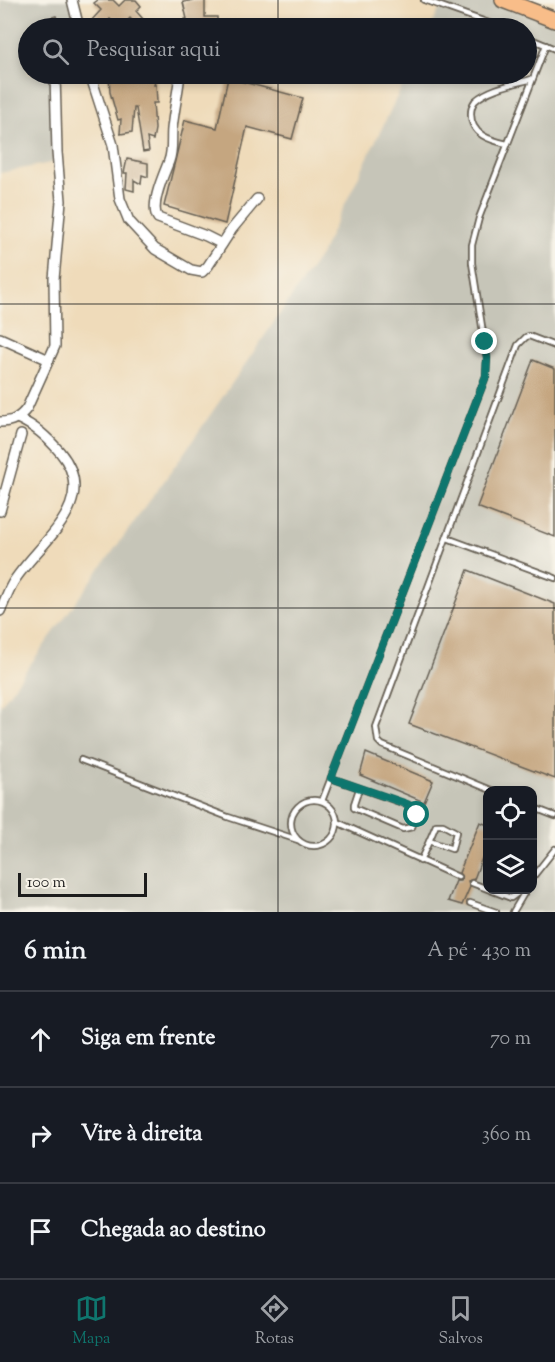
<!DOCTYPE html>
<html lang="pt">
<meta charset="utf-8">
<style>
body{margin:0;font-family:"Sorts Mill Goudy",serif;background:#242831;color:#f1f3f6}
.controls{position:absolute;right:18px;bottom:18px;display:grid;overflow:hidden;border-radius:12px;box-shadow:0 3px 9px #0003}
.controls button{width:54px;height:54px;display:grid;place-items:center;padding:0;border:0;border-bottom:2px solid #363941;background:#171b24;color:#f1f3f6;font:30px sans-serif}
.scale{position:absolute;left:18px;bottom:15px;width:129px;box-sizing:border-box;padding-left:6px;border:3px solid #1c1c1c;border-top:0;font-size:16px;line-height:21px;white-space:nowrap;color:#1c1c1c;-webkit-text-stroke:4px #f7f3e8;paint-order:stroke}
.stop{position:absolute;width:18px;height:18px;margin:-14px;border:4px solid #0f766e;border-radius:50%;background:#fff}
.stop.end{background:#0f766e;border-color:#fff;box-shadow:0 2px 6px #0008}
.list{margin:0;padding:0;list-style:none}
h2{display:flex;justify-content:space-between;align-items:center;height:78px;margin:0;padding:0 24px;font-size:26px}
h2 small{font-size:20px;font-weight:400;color:#9ea1a6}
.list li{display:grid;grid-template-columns:39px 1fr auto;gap:18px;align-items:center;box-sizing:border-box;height:96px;padding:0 24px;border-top:2px solid #363941}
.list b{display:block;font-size:22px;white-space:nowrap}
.list em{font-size:20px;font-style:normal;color:#9ea1a6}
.icon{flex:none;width:33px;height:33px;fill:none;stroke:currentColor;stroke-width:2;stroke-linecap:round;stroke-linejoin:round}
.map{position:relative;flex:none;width:555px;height:912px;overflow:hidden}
.search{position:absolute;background:#171b24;box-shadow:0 3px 9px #0003;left:18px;right:18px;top:18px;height:66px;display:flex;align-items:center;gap:15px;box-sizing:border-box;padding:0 21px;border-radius:33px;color:#9ea1a6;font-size:22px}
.sheet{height:366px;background:#171b24}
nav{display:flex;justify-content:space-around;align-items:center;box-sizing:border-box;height:84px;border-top:2px solid #363941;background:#171b24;font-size:16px;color:#9ea1a6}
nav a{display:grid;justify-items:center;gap:3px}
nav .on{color:#0f766e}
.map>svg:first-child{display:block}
.industrial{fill:#c6c5b8;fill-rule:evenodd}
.building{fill:#c5a680}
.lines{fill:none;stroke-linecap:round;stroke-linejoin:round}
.service-casing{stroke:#665f53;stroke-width:8}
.minor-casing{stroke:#665f53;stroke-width:12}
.primary-casing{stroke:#665f53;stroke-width:18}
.service{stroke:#fff;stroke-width:4.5}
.minor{stroke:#fff;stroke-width:9}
.primary{stroke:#f8bd89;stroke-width:15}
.route{stroke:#0f766e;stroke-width:8}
.grid{fill:none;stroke:#1c1c1c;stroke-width:1.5;stroke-opacity:0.55}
</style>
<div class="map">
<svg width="555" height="912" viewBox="0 0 555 912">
<rect width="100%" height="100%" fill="#f7f3e8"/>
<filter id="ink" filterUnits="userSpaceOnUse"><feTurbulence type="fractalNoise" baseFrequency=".0167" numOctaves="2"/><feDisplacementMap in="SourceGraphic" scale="12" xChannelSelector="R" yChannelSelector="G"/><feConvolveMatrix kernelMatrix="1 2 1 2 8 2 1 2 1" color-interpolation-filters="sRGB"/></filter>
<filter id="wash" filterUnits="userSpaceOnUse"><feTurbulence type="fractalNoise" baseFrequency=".008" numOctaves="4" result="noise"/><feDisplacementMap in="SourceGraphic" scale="24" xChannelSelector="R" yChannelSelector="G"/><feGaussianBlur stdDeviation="1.35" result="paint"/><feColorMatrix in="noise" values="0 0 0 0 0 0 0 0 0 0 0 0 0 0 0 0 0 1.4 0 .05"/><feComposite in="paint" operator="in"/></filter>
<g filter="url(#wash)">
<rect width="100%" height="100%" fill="#efdbba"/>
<!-- industrial -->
<g class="industrial">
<polygon points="0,0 74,0 79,24 72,28 28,28 28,74 55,74 56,162 0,173"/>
<path d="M 444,0 L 503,0 L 555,20 L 555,912 L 0,912 L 0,706 L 175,466 L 321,254 L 408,74 L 526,74 L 526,28 L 430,28 ZM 488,790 L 532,790 L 532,890 L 488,890 Z"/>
</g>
<g id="blocks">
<!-- building -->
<g class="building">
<polygon points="98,0 113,0 119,6 125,0 136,0 141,6 136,11 143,19 141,20 151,28 139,28 130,18 120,28 110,19 104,28 91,21 101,10 94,3"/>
<polygon points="194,0 205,0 205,17 217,17 217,28 186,28 185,19 187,19 183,2"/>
<polygon points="56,16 59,24 46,28 43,20"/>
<polygon points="109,74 157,74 154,85 156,85 157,103 153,103 155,129 153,140 147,138 149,151 143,152 136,108 134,108 132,132 120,134 121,119 118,120 110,92"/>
<polygon points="228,78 303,98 292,139 247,127 225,224 164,206 185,120 217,128"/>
<polygon points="127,159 148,163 148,177 142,175 141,184 134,180 134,191 126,189 127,173 124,173"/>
<polygon points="533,360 555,369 555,537 477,507"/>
<polygon points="468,570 555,604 555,779 409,724"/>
<polygon points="366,753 433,781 424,802 360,775"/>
<polygon points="480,822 488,825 488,861 482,858 474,879 468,881 470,887 462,905 448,901 456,881 460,881 462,878 459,873"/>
</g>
</g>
</g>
<g filter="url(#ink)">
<use href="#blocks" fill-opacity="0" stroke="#665f53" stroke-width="1.5"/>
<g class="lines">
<!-- service casing -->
<g class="service-casing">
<g id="service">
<polyline points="424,0 503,28"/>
<polyline points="526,37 555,49"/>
<path d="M 507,144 C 490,140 471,135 471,114 C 471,110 472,105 475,101 C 489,88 514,84 532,79"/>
<polyline points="447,538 555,578"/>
<polyline points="81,760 228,817 298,840"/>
<polyline points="331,778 411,806 415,810 417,815 412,827 403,829 354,808 354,804 359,789"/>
<polyline points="491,790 382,745 378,741 376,727 518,345 526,337 529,336 555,346"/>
<circle cx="314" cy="823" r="23"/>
<polyline points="322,801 486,376 487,358 472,263 472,245 479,218 546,45"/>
<polyline points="532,807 555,816"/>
<polyline points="337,822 458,877"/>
<path d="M 420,861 C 426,849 431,837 436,825 L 443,825 L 456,832 L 452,849 L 429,841"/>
<polyline points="532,878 555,849"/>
<polyline points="472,883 511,898 522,890"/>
<polyline points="470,903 496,912"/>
<polyline points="513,912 526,890"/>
</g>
</g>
<!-- minor casing -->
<g class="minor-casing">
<g id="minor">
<polyline points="72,0 79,28"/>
<polyline points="90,74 113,145 120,199 129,221 155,249 191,270 202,272 208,266 232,229 257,199"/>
<path d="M 180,74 C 178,92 174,110 172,129 C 171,139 173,151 169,161 C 164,174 149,206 158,218 L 206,236 L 222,244"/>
<polyline points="0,338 49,360"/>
<path d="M 0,422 C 12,422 20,418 27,408 L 55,346 L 54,279 L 61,201 L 57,152 L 55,74"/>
<polyline points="0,511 21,435"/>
<path d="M 0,611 C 5,601 8,590 14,581 C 39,542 102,503 60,452 C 47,437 35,426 17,418"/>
</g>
</g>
<!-- primary casing -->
<g class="primary-casing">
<polyline id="primary" points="503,0 555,20"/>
</g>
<!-- service -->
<use href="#service" class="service"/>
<!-- minor -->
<use href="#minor" class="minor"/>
<!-- primary -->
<use href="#primary" class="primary"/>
</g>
</g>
<g class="lines" filter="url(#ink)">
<!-- route -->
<polyline class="route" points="417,815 415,810 407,804 331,778 486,376 487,358 485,342"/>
</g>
<!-- grid -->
<path class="grid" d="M 278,0 L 278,28M 278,74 L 278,912M 0,304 L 555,304M 0,608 L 555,608"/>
</svg>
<div class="controls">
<button><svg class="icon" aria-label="locate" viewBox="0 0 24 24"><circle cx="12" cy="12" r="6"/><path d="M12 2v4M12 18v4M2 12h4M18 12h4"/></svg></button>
<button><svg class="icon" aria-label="layers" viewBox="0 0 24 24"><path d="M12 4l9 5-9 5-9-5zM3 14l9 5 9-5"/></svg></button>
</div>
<div class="scale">100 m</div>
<div class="stop" style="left:417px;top:815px"></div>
<div class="stop end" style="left:485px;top:342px"></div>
<div class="search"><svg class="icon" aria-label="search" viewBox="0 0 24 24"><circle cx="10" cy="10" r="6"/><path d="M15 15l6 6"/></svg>Pesquisar aqui</div>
</div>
<section class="sheet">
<h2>6 min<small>A pé · 430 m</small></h2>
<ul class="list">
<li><svg class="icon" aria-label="ahead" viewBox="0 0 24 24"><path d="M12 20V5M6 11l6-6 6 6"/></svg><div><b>Siga em frente</b></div><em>70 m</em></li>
<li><svg class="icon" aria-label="right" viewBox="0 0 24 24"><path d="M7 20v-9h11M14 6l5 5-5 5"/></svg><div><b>Vire à direita</b></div><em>360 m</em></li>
<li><svg class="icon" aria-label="arrive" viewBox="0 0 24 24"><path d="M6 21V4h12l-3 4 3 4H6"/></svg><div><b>Chegada ao destino</b></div></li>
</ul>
</section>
<nav>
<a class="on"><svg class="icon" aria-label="map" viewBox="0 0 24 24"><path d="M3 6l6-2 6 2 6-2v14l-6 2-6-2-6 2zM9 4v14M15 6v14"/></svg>Mapa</a>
<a><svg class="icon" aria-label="directions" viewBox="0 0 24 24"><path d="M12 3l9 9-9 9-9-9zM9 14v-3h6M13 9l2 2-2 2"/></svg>Rotas</a>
<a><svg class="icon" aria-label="saved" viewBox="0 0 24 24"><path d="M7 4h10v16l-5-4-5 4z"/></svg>Salvos</a>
</nav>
